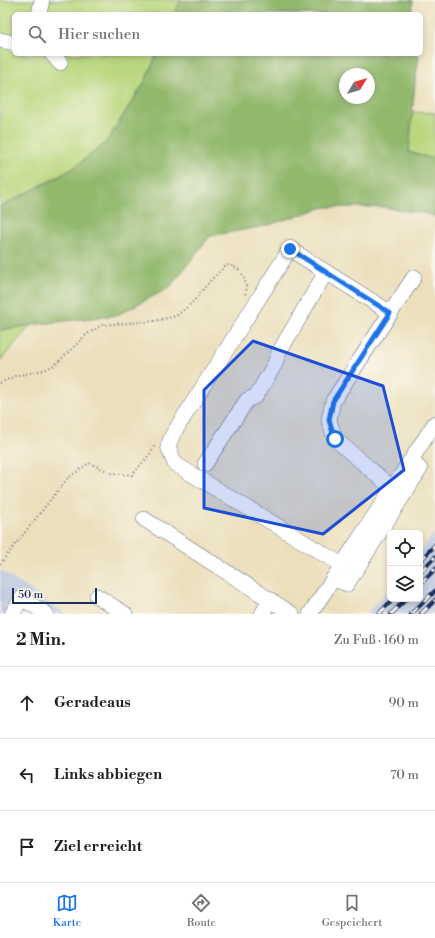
<!DOCTYPE html>
<html lang="de">
<meta charset="utf-8">
<style>
body{margin:0;font-family:"Libre Bodoni",serif;background:#f6f6f6;color:#202124}
.controls{position:absolute;right:12px;bottom:12px;display:grid;overflow:hidden;border-radius:6px;box-shadow:0 2px 6px #0003}
.controls button{width:36px;height:36px;display:grid;place-items:center;padding:0;border:0;border-bottom:1px solid #e0e0e0;background:#fff;color:#202124;font:20px sans-serif}
.compass{position:absolute;left:339px;top:68px;width:36px;height:36px;border-radius:50%;background:#fff;box-shadow:0 2px 6px #0003;rotate:52deg}
.scale{position:absolute;left:12px;bottom:10px;width:85px;box-sizing:border-box;padding-left:4px;border:2px solid #1b2f5e;border-top:0;font-size:11px;line-height:14px;white-space:nowrap;color:#1b2f5e;-webkit-text-stroke:3px #fbf7ec;paint-order:stroke}
.stop{position:absolute;width:12px;height:12px;margin:-9px;border:3px solid #1a73e8;border-radius:50%;background:#fff}
.stop.end{background:#1a73e8;border-color:#fff;box-shadow:0 1px 4px #0008}
.list{margin:0;padding:0;list-style:none}
h2{display:flex;justify-content:space-between;align-items:center;height:52px;margin:0;padding:0 16px;font-size:17px}
h2 small{font-size:13px;font-weight:400;color:#757577}
.list li{display:grid;grid-template-columns:26px 1fr auto;gap:12px;align-items:center;box-sizing:border-box;height:72px;padding:0 16px;border-top:1px solid #e0e0e0}
.list b{display:block;font-size:15px;white-space:nowrap}
.list em{font-size:13px;font-style:normal;color:#757577}
.icon{flex:none;width:22px;height:22px;fill:none;stroke:currentColor;stroke-width:2;stroke-linecap:round;stroke-linejoin:round}
.map{position:relative;flex:none;width:435px;height:614px;overflow:hidden}
.search{position:absolute;background:#fff;box-shadow:0 2px 6px #0003;left:12px;right:12px;top:12px;height:44px;display:flex;align-items:center;gap:10px;box-sizing:border-box;padding:0 14px;border-radius:6px;color:#757577;font-size:15px}
.sheet{height:268px;background:#fff}
nav{display:flex;justify-content:space-around;align-items:center;box-sizing:border-box;height:56px;border-top:1px solid #e0e0e0;background:#fff;font-size:11px;color:#757577}
nav a{display:grid;justify-items:center;gap:2px}
nav .on{color:#1a73e8}
.map>svg:first-child{display:block}
.industrial{fill:#b7c5de}
.green{fill:#b9d77e;stroke:#6a836e}
.forest{fill:#92b86d;stroke:#567466;fill-rule:evenodd}
.lines{fill:none;stroke-linecap:round;stroke-linejoin:round}
.minor-casing{stroke:#646d7f;stroke-width:16}
.path{stroke:#646d7f;stroke-width:2;stroke-dasharray:1 3;stroke-linecap:butt}
.minor{stroke:#fff;stroke-width:15}
.rail-casing{stroke:#1b2f5e;stroke-width:4.5}
.rail{stroke:#fbf7ec;stroke-width:3;stroke-dasharray:9;stroke-linecap:butt}
.route{stroke:#1a73e8;stroke-width:5}
.marked{fill:#1d4ed8;fill-opacity:0.2;stroke:#1d4ed8;stroke-width:3;stroke-linejoin:round}
</style>
<div class="map">
<svg width="435" height="614" viewBox="0 0 435 614">
<rect width="100%" height="100%" fill="#fbf7ec"/>
<filter id="ink" filterUnits="userSpaceOnUse"><feTurbulence type="fractalNoise" baseFrequency=".025" numOctaves="2"/><feDisplacementMap in="SourceGraphic" scale="8" xChannelSelector="R" yChannelSelector="G"/><feConvolveMatrix kernelMatrix="1 2 1 2 8 2 1 2 1" color-interpolation-filters="sRGB"/></filter>
<filter id="wash" filterUnits="userSpaceOnUse"><feTurbulence type="fractalNoise" baseFrequency=".012" numOctaves="4" result="noise"/><feDisplacementMap in="SourceGraphic" scale="16" xChannelSelector="R" yChannelSelector="G"/><feGaussianBlur stdDeviation="0.9" result="paint"/><feColorMatrix in="noise" values="0 0 0 0 0 0 0 0 0 0 0 0 0 0 0 0 0 1.4 0 .05"/><feComposite in="paint" operator="in"/></filter>
<g filter="url(#wash)">
<rect width="100%" height="100%" fill="#ebdfbc"/>
<!-- industrial -->
<g class="industrial">
<polygon points="435,533 435,611 432,614 366,614 390,588 390,599 420,599 420,551"/>
<polygon points="0,570 66,614 0,614"/>
</g>
<!-- green -->
<g class="green">
<polygon points="0,0 181,0 174,14 14,14 14,54 157,54 144,83 105,144 69,171 0,207"/>
<polygon points="412,112 435,113 435,159 409,153"/>
<polygon points="31,325 0,361 0,330"/>
</g>
<!-- forest -->
<g class="forest">
<polygon points="181,0 413,0 412,14 174,14"/>
<path d="M 157,54 L 418,54 L 419,58 L 415,82 L 409,152 L 435,159 L 435,218 L 433,215 L 383,207 L 325,207 L 265,226 L 210,236 L 169,288 L 117,315 L 31,325 L 0,330 L 0,207 L 69,171 L 105,144 L 144,83 ZM 345,74 L 369,74 L 369,98 L 345,98 Z"/>
</g>
</g>
<g filter="url(#ink)">
<g class="lines">
<!-- minor casing -->
<g class="minor-casing">
<g id="minor">
<polyline points="39,14 42,0"/>
<polyline points="0,40 14,43"/>
<polyline points="52,54 60,63"/>
<polyline points="326,272 391,313"/>
<polyline points="205,464 247,400 256,396 275,364 278,354 326,272 290,249 173,434 168,446 175,464 342,565"/>
<polyline points="392,488 335,439 329,420 333,401 414,277"/>
<polyline points="144,519 292,614"/>
<polyline points="333,579 347,584 420,469 411,460"/>
<polyline points="97,596 125,614"/>
<polyline points="12,614 22,598 46,614"/>
<polyline points="262,614 270,600"/>
<polyline points="310,614 435,423"/>
</g>
</g>
<!-- path -->
<g class="path">
<path d="M 242,274 C 245,281 248,287 245,294"/>
<polyline points="0,383 15,376 44,370 55,365 86,335 102,325 155,321 176,316 192,303 209,282 226,265 233,266 239,270"/>
<polyline points="0,564 67,479 89,463 112,473 132,475 150,454 155,445"/>
</g>
<!-- minor -->
<use href="#minor" class="minor"/>
<!-- rail casing -->
<g class="rail-casing">
<g id="rail">
<polyline points="420,561 435,545"/>
<polyline points="420,572 435,557"/>
<polyline points="420,584 435,569"/>
<polyline points="379,614 393,599"/>
<polyline points="391,614 406,599"/>
<polyline points="411,614 435,591"/>
<polyline points="421,614 435,600"/>
</g>
</g>
<!-- rail -->
<use href="#rail" class="rail"/>
</g>
</g>
<g class="lines" filter="url(#ink)">
<!-- route -->
<polyline class="route" points="290,249 390,313 333,401 329,420 335,439"/>
</g>
<!-- marked area -->
<path class="marked" d="M 253,341 L 383,386 L 404,470 L 323,534 L 204,508 L 204,390 Z"/>
</svg>
<div class="controls">
<button><svg class="icon" aria-label="locate" viewBox="0 0 24 24"><circle cx="12" cy="12" r="6"/><path d="M12 2v4M12 18v4M2 12h4M18 12h4"/></svg></button>
<button><svg class="icon" aria-label="layers" viewBox="0 0 24 24"><path d="M12 4l9 5-9 5-9-5zM3 14l9 5 9-5"/></svg></button>
</div>
<svg class="compass" viewBox="-18 -18 36 36"><path d="M0-13l5 13h-10z" fill="#e53935"/><path d="M0 13l5-13h-10z" fill="#757577"/></svg>
<div class="scale">50 m</div>
<div class="stop" style="left:335px;top:439px"></div>
<div class="stop end" style="left:290px;top:249px"></div>
<div class="search"><svg class="icon" aria-label="search" viewBox="0 0 24 24"><circle cx="10" cy="10" r="6"/><path d="M15 15l6 6"/></svg>Hier suchen</div>
</div>
<section class="sheet">
<h2>2 Min.<small>Zu Fuß · 160 m</small></h2>
<ul class="list">
<li><svg class="icon" aria-label="ahead" viewBox="0 0 24 24"><path d="M12 20V5M6 11l6-6 6 6"/></svg><div><b>Geradeaus</b></div><em>90 m</em></li>
<li><svg class="icon" aria-label="left" viewBox="0 0 24 24"><path d="M17 20v-9H6M10 6l-5 5 5 5"/></svg><div><b>Links abbiegen</b></div><em>70 m</em></li>
<li><svg class="icon" aria-label="arrive" viewBox="0 0 24 24"><path d="M6 21V4h12l-3 4 3 4H6"/></svg><div><b>Ziel erreicht</b></div></li>
</ul>
</section>
<nav>
<a class="on"><svg class="icon" aria-label="map" viewBox="0 0 24 24"><path d="M3 6l6-2 6 2 6-2v14l-6 2-6-2-6 2zM9 4v14M15 6v14"/></svg>Karte</a>
<a><svg class="icon" aria-label="directions" viewBox="0 0 24 24"><path d="M12 3l9 9-9 9-9-9zM9 14v-3h6M13 9l2 2-2 2"/></svg>Route</a>
<a><svg class="icon" aria-label="saved" viewBox="0 0 24 24"><path d="M7 4h10v16l-5-4-5 4z"/></svg>Gespeichert</a>
</nav>
